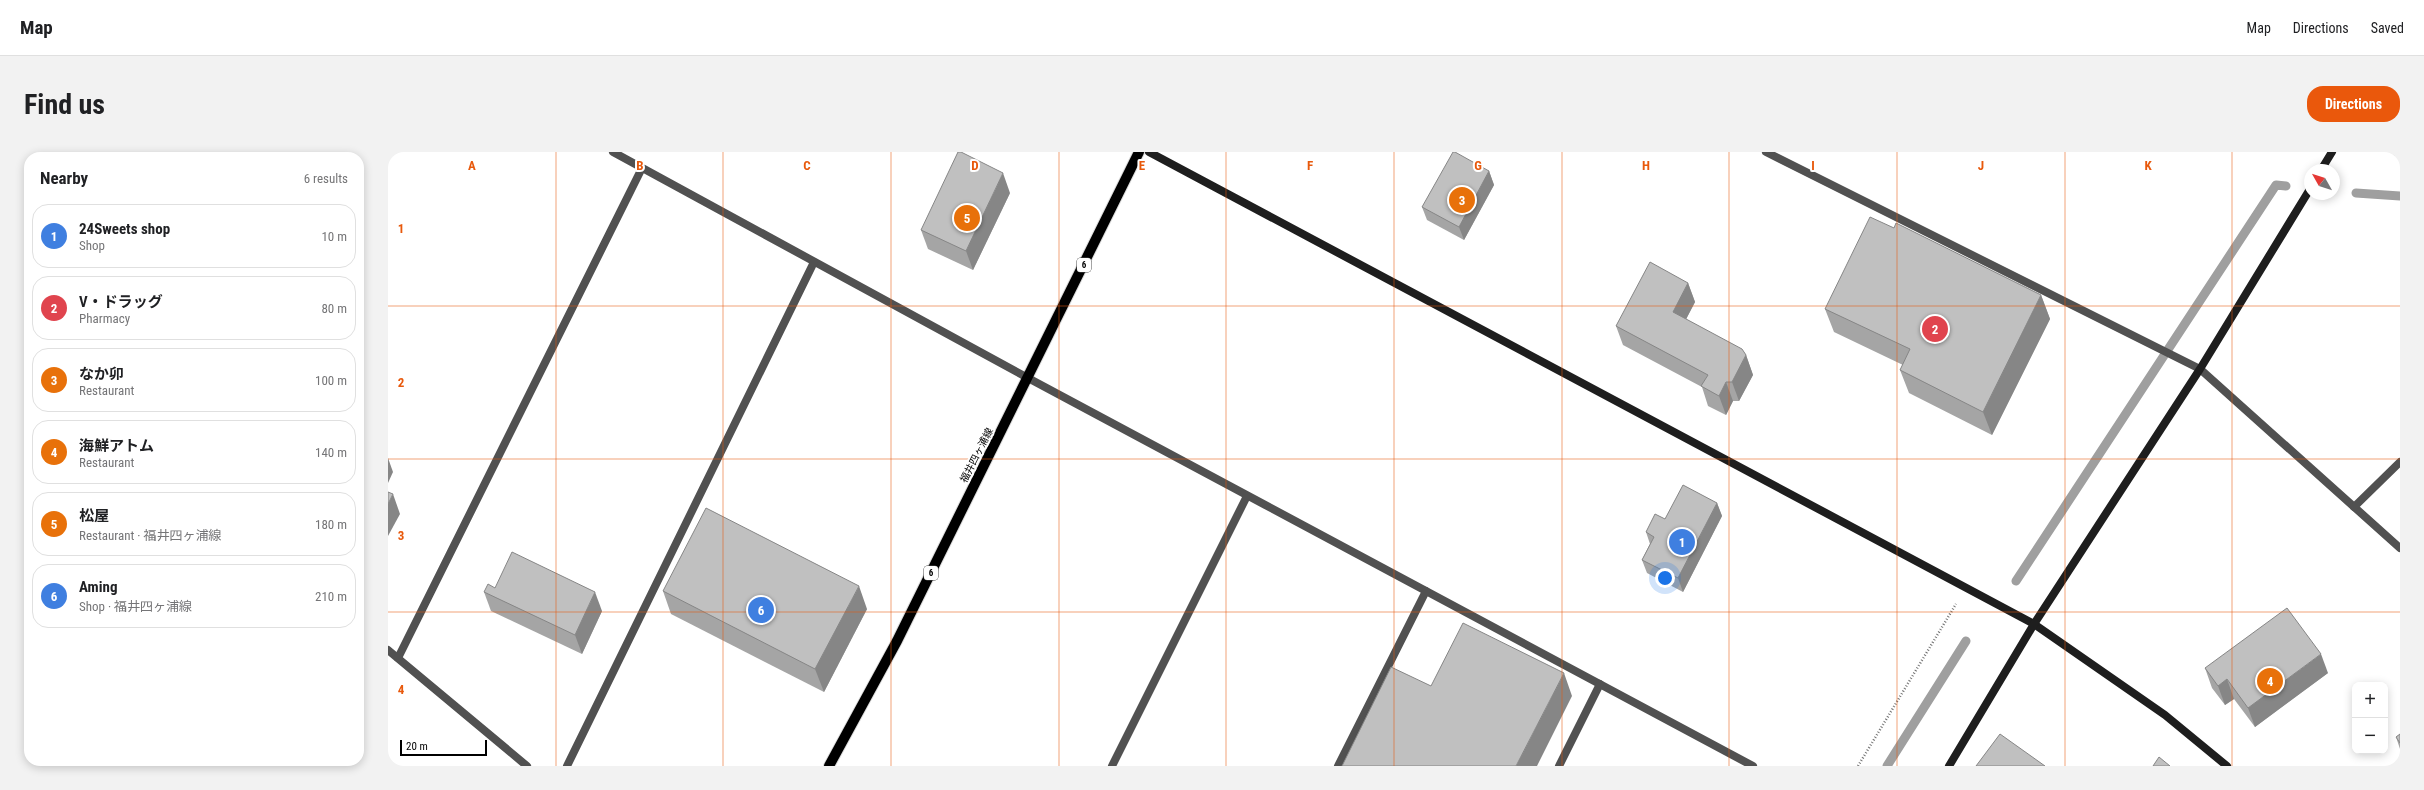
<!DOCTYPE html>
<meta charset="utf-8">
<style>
body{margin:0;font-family:"Roboto Condensed","Noto Sans JP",sans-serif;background:#f2f2f2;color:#202124}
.controls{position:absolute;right:12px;bottom:12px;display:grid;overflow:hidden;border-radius:8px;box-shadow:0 2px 10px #0003}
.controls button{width:36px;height:36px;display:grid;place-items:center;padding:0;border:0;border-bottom:1px solid #e0e0e0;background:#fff;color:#202124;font:20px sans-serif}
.compass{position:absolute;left:1916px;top:12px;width:36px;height:36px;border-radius:50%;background:#fff;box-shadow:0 2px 10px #0003;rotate:309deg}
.scale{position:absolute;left:12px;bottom:10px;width:87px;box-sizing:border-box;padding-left:4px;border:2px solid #000;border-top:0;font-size:11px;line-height:14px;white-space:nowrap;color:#000;-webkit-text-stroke:3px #fff;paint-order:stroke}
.you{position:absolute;left:1277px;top:426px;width:14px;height:14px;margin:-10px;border:3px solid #fff;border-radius:50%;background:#1a73e8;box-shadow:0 0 0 6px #1a73e833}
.badge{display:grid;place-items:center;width:26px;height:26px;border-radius:50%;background:#ea580c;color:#fff;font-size:13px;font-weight:700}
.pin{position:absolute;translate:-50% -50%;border:2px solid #fff;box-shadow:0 1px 4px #0006}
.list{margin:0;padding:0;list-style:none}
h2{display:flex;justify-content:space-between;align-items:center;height:52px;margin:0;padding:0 16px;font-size:17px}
h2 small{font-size:13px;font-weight:400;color:#757577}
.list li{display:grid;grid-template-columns:26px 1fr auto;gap:12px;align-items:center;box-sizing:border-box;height:64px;margin:0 8px 8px;padding:0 8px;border:1px solid #e0e0e0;border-radius:16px}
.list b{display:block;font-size:15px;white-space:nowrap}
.list p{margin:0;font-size:13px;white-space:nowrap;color:#757577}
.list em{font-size:13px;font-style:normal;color:#757577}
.map{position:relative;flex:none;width:2012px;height:614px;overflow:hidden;border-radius:16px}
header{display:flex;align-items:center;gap:24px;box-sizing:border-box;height:56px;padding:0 20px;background:#fff;border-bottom:1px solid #e0e0e0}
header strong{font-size:19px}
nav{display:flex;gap:22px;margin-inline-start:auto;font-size:14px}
.intro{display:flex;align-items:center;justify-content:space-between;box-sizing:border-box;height:96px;padding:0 24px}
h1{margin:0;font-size:28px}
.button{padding:10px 18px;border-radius:16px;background:#ea580c;color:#fff;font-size:14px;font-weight:700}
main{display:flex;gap:24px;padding:0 24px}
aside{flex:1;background:#fff;border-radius:16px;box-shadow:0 2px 10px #0003}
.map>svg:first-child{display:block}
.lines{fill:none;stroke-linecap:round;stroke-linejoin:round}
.stream{stroke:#9f9f9f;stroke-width:9}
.primary-casing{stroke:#dbdbdb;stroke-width:12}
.path{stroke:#737373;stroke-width:2.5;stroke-dasharray:1 2;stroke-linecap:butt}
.street{stroke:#515151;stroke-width:8}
.secondary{stroke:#1e1e1e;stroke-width:8}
.primary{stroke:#000;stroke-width:10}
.wall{fill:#a5a5a5}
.shaded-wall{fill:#868686}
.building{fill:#c0c0c0;stroke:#868686}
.grid{fill:none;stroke:#e8590c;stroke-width:1;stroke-opacity:0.55}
.labels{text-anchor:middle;stroke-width:4;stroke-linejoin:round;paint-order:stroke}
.shield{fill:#fff;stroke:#4c4c4c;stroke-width:1}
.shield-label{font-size:9px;font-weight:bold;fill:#000}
.street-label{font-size:10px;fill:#000;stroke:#fff}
.grid-label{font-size:13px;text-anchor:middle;font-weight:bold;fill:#e8590c;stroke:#fff;stroke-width:4;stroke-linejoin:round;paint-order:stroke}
</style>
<header>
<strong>Map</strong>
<nav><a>Map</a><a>Directions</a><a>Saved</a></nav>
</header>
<div class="intro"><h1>Find us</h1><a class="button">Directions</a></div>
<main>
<aside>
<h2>Nearby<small>6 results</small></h2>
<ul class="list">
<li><span class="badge" style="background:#3f7fe0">1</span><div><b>24Sweets shop</b><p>Shop</p></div><em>10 m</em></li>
<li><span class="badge" style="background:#e0444e">2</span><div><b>V・ドラッグ</b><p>Pharmacy</p></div><em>80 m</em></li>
<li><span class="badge" style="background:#e8710a">3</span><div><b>なか卯</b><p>Restaurant</p></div><em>100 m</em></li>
<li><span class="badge" style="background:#e8710a">4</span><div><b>海鮮アトム</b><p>Restaurant</p></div><em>140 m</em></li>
<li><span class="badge" style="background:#e8710a">5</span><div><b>松屋</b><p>Restaurant · 福井四ヶ浦線</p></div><em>180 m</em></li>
<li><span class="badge" style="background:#3f7fe0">6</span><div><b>Aming</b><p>Shop · 福井四ヶ浦線</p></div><em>210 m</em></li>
</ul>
</aside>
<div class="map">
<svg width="2012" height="614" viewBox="0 0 2012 614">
<rect width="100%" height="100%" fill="#fff"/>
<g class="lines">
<!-- stream -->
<g class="stream">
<polyline points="1968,41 2012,44"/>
<polyline points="1628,429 1888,33 1898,34"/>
<polyline points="1499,614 1578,489"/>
</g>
<!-- primary casing -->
<g class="primary-casing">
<polyline id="primary" points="441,614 509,489 751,0"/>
</g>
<!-- path -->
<polyline class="path" points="1470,614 1568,452"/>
<!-- street -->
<g class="street">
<polyline points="225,0 640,226 1365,614"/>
<polyline points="1378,0 1812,217 2012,396"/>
<polyline points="1966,355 2012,310"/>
<polyline points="0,498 139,614"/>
<polyline points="10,506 254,16"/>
<polyline points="179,614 426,110"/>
<polyline points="724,614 859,344"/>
<polyline points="950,614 1038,439"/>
<polyline points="1171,614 1212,532"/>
</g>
<!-- secondary -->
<g class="secondary">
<polyline points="761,0 1646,472 1777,563 1839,614"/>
<polyline points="2009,0 2012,0"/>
<polyline points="1933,18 1944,0"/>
<polyline points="1561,614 1646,472 1812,217 1922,37"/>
</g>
<!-- primary -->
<use href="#primary" class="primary"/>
</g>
<!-- wall -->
<g class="wall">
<polygon points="1101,19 1106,33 1076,88 1039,68 1034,55"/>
<polygon points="622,41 585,118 540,97 533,78"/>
<polygon points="1506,76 1653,143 1662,167 1604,283 1521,241 1512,218 1515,213 1446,180 1437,157"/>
<polygon points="1300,131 1307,150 1298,167 1358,203 1365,223 1351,249 1345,249 1338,263 1320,254 1314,235 1235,193 1228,174"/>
<polygon points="1329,351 1334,364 1295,440 1259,421 1254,408 1262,392 1258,380 1277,367"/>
<polygon points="107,436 214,459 194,502 103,459 96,440"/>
<polygon points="275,439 479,457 436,540 283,462"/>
<polygon points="1817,516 1940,521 1867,575 1846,547 1837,553 1824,536"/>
<polygon points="2012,582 2012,597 2008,585"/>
</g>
<!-- shaded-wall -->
<g class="shaded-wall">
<polygon points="1101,19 1106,33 1076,88 1071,75"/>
<polygon points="615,21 622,41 585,118 578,99"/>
<polygon points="1300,131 1307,150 1292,179 1285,160"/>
<polygon points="1653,143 1662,167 1604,283 1595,260"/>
<polygon points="1358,203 1365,223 1351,249 1344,230"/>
<polygon points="1338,230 1345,249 1338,263 1331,244"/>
<polygon points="0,306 5,320 0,331"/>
<polygon points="5,342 12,362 0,384 0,352"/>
<polygon points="1329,351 1334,364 1295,440 1290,426"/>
<polygon points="471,434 479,457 436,540 427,517"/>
<polygon points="207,440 214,459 194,502 187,483"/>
<polygon points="1933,502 1940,521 1867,575 1860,556"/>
<polygon points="1176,521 1184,544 1149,614 1128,614"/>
<polygon points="1839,527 1846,547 1837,553 1830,534"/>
</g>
<!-- building -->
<g class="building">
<polygon points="570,0 573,0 615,21 578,99 533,78"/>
<polygon points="1065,0 1067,0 1101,19 1071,75 1034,55"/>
<polygon points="1482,65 1506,76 1508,71 1653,143 1595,260 1512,218 1522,197 1437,157"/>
<polygon points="1262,110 1300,131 1285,160 1354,197 1358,203 1344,230 1338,230 1331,244 1313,234 1320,223 1228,174"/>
<polygon points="1295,333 1329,351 1290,426 1254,408 1266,385 1258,380 1267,362 1277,367"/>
<polygon points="0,340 5,342 0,352"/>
<polygon points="318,356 471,434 427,517 275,439"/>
<polygon points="124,400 207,440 187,483 96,440 100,432 107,436"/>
<polygon points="1899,456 1933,502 1860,556 1839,527 1830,534 1817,516"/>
<polygon points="1075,471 1176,521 1128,614 954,614 1003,515 1043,534"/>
<polygon points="1612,582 1657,614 1588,614"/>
<polygon points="2012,582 2012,591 2008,585"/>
<polygon points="1771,605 1782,614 1765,614"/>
</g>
<!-- grid -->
<path class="grid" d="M 168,0 L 168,614M 335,0 L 335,614M 503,0 L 503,614M 671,0 L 671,614M 838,0 L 838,614M 1006,0 L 1006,614M 1174,0 L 1174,614M 1341,0 L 1341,614M 1509,0 L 1509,614M 1677,0 L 1677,614M 1844,0 L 1844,614M 0,154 L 2012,154M 0,307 L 2012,307M 0,460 L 2012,460"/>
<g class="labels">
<!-- shield labels -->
<g class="shield">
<rect x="689" y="106" width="14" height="14" rx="3"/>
<rect x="536" y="414" width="14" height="14" rx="3"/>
</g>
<g class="shield-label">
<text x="696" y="116">6</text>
<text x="543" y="424">6</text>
</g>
<!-- street labels -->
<g class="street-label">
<text transform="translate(588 303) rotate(-63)" y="4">福井四ヶ浦線</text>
</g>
</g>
<g class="grid-label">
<text x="84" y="18">A</text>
<text x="252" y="18">B</text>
<text x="419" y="18">C</text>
<text x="587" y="18">D</text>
<text x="754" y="18">E</text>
<text x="922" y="18">F</text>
<text x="1090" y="18">G</text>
<text x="1258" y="18">H</text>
<text x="1425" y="18">I</text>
<text x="1593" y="18">J</text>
<text x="1760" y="18">K</text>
<text x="13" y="81">1</text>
<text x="13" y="235">2</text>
<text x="13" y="388">3</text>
<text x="13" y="542">4</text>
</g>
</svg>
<div class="controls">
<button>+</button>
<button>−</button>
</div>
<svg class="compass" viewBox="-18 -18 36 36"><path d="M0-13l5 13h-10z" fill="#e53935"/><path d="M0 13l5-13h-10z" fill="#757577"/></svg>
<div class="scale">20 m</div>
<div class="you"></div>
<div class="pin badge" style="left:1294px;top:390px;background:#3f7fe0">1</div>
<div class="pin badge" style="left:1547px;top:177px;background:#e0444e">2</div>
<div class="pin badge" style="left:1074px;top:48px;background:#e8710a">3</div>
<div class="pin badge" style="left:1882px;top:529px;background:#e8710a">4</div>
<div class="pin badge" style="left:579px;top:66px;background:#e8710a">5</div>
<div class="pin badge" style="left:373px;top:458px;background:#3f7fe0">6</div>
</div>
</main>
